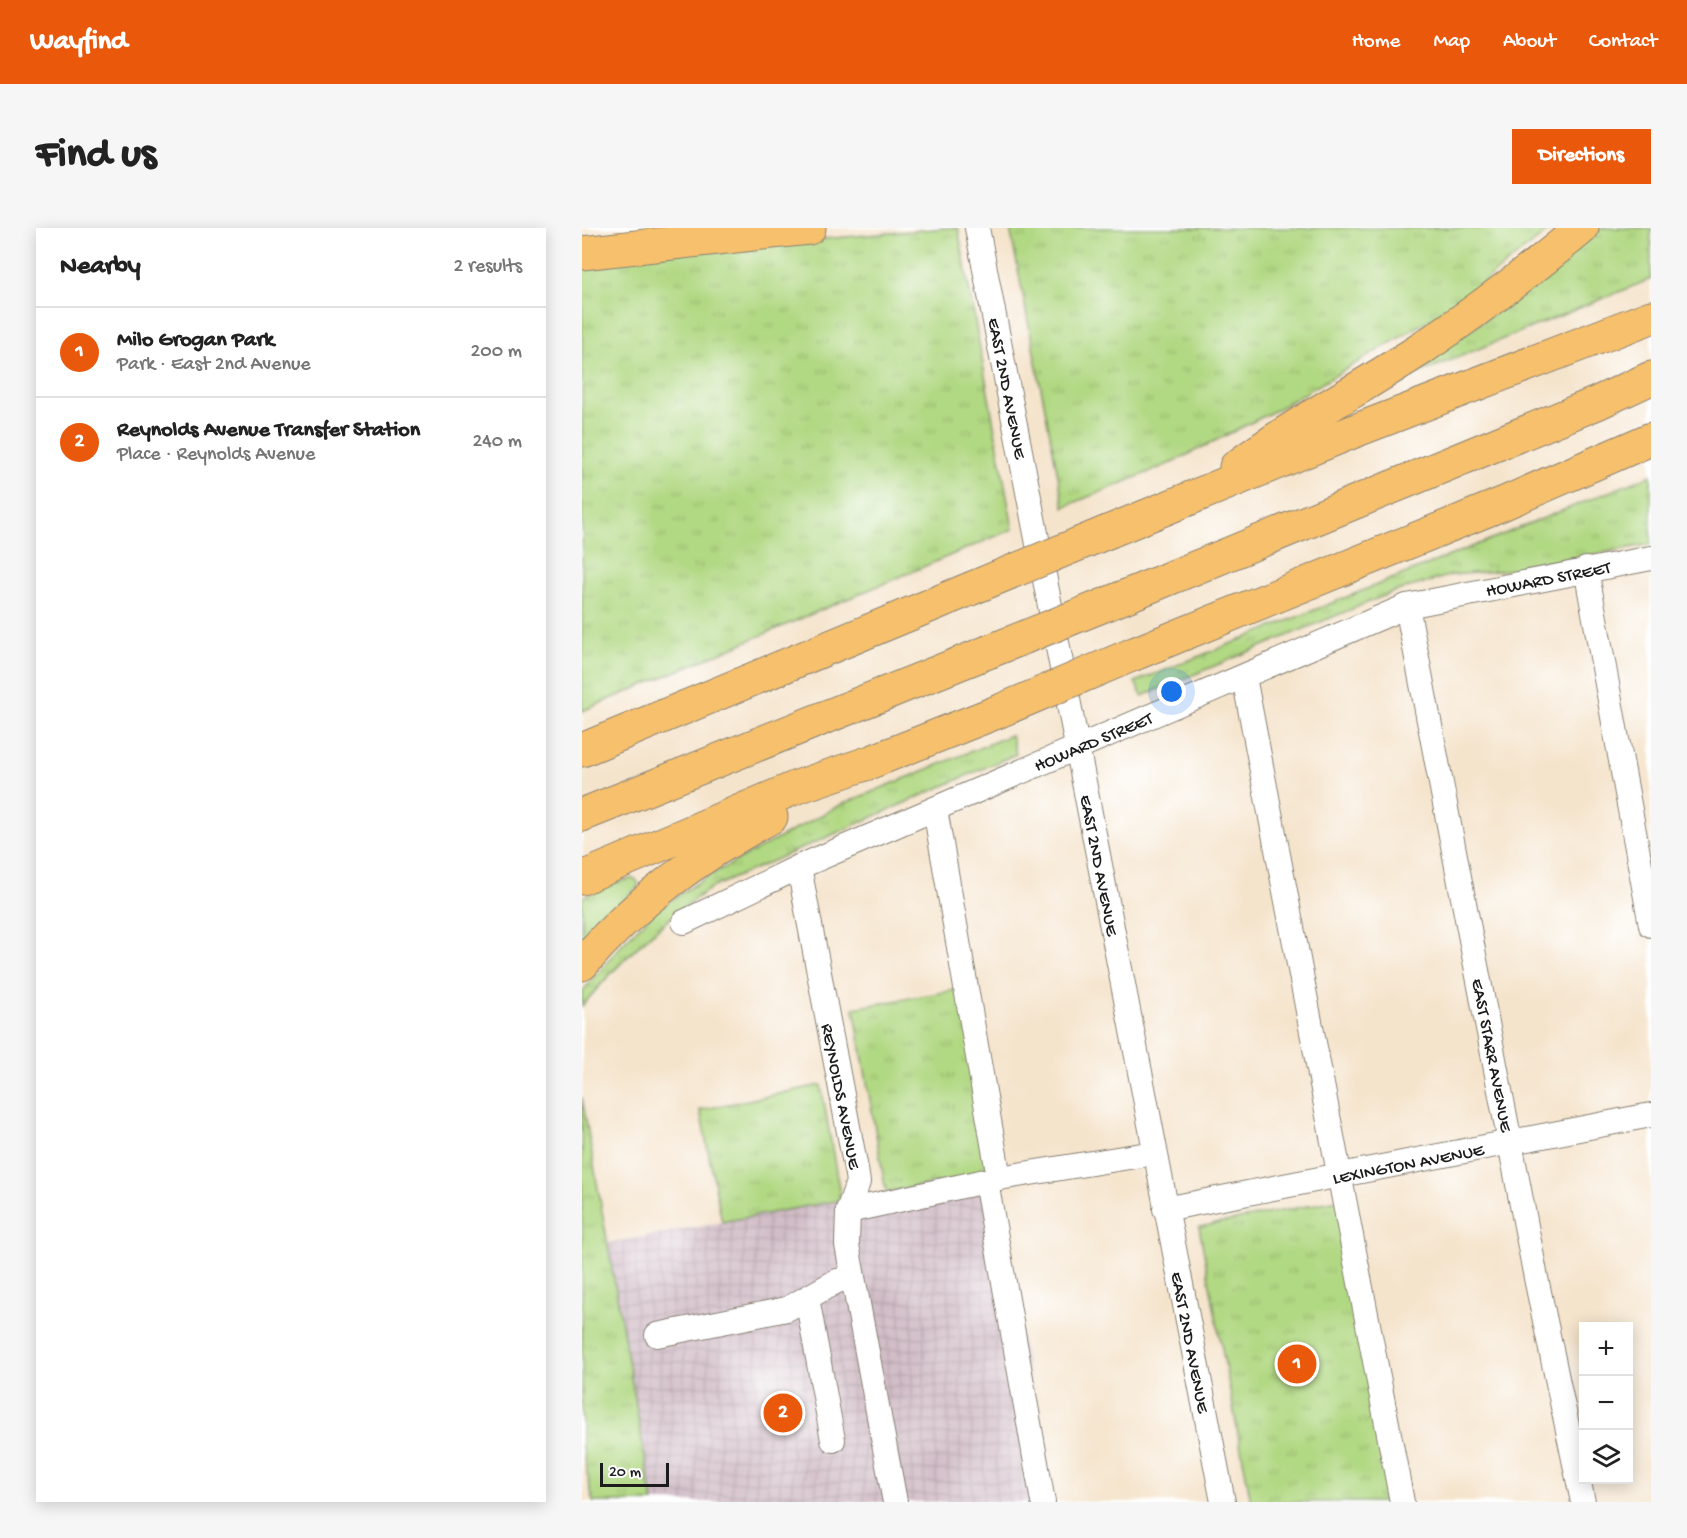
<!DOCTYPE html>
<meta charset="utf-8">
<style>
body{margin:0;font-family:"Gochi Hand",sans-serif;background:#f6f6f6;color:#222}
.controls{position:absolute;right:18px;bottom:18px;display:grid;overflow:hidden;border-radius:0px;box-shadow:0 3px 15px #0003}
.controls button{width:54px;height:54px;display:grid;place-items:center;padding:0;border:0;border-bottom:2px solid #e0e0e0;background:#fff;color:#222;font:30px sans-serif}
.scale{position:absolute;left:18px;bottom:15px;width:69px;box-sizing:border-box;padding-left:6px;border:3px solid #1c1c1c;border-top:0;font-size:16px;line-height:21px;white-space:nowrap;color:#1c1c1c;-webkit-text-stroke:4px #fff;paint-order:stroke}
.you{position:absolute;left:590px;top:464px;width:21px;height:21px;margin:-15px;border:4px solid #fff;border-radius:50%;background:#1a73e8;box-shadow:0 0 0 9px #1a73e833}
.badge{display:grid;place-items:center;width:39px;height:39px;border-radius:50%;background:#ea580c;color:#fff;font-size:20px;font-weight:700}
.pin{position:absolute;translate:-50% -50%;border:3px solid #fff;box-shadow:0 2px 6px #0006}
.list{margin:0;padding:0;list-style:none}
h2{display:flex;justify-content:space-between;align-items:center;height:78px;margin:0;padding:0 24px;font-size:26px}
h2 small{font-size:20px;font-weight:400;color:#767676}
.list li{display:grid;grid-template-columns:39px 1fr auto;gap:18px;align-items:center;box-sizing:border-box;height:90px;padding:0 24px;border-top:2px solid #e0e0e0}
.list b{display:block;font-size:22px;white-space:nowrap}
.list p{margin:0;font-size:20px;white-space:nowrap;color:#767676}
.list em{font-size:20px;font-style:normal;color:#767676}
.icon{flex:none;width:33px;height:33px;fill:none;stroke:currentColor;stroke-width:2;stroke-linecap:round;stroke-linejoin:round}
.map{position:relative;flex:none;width:1069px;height:1274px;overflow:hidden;border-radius:0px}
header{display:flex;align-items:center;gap:36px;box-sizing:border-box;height:84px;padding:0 30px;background:#ea580c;color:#fff}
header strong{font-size:28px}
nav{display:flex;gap:33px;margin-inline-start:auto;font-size:21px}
.intro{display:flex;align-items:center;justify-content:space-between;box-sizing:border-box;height:144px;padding:0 36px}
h1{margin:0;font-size:42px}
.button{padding:15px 27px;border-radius:0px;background:#ea580c;color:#fff;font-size:21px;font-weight:700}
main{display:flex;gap:36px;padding:0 36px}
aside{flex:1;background:#fff;border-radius:0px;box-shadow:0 3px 15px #0003}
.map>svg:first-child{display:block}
.industrial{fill:url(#industrial-grid)}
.grass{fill:url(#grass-tufts);stroke:#667a4f;stroke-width:1.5}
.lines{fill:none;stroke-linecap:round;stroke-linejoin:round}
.minor-casing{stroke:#888074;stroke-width:26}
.highway-casing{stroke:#888074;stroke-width:35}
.minor{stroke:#fff;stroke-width:24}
.highway{stroke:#f7c06c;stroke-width:33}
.highway-bridge-casing{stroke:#888074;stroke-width:35;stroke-linecap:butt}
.highway-bridge{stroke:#f7c06c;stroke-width:33}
.labels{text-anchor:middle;stroke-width:4.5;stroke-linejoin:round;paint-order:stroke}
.street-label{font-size:18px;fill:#1c1c1c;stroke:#fff}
</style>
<header>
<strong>Wayfind</strong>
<nav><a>Home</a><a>Map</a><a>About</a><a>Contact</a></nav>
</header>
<div class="intro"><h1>Find us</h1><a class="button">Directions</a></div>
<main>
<aside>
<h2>Nearby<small>2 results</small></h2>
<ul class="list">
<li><span class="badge">1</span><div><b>Milo Grogan Park</b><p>Park · East 2nd Avenue</p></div><em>200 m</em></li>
<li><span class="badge">2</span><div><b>Reynolds Avenue Transfer Station</b><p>Place · Reynolds Avenue</p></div><em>240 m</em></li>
</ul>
</aside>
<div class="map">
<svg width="1069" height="1274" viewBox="0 0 1069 1274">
<defs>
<pattern id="industrial-grid" width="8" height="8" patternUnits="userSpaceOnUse" patternTransform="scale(1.5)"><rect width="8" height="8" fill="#d2bdc7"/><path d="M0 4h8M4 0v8" fill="none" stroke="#b4a2aa"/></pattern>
<pattern id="grass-tufts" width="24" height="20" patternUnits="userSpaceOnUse" patternTransform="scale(1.5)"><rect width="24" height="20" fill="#b1d882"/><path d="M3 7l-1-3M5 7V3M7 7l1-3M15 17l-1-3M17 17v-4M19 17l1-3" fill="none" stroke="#98b970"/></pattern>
</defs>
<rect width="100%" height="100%" fill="#fff"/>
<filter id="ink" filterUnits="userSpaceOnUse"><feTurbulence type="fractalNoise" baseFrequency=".0167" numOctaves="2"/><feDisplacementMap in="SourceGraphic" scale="12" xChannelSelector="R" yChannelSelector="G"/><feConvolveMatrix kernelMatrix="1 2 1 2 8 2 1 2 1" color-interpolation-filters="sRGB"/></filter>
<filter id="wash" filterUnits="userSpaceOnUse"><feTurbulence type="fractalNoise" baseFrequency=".008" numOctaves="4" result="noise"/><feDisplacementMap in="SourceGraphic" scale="24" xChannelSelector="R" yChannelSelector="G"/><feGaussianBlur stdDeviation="1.35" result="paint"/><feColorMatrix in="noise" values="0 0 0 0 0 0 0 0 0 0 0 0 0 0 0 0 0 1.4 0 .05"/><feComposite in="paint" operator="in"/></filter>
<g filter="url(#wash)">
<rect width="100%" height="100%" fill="#f5e4cc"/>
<!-- industrial -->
<polygon class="industrial" points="411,945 469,1274 70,1274 26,1015"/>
<!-- grass -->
<g class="grass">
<polygon points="363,0 376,0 431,301 0,483 0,37 54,28"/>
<polygon points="428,0 970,0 868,80 696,181 589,235 482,279"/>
<polygon points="1019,0 1069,0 1069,51 837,145 832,140 918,82"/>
<polygon points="1069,247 1069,316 927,342 870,347 811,364 560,468 553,454"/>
<path d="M 429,507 L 434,526 L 129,660 C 79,693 38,733 0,778 L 0,764 L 41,715 L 74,682 L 121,651 L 258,577 Z"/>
<polygon points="52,650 56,654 56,659 0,711 0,669 32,655"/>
<polygon points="379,761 411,945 304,964 272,780"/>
<polygon points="239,857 259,972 140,994 118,882"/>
<polygon points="0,869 71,1274 11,1274 0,1220"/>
<polygon points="756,972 812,1274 669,1274 617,999"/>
</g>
</g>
<g filter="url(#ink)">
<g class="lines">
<!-- minor casing -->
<g class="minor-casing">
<g id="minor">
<polyline points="395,0 641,1274"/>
<polyline points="1004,341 1069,697"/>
<polyline points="825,378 954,1050 1001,1274"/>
<polyline points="662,449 820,1274"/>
<polyline points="353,581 417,950"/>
<polyline points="217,639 274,941 276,954 266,983 265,1017 313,1274"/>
<polyline points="102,694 217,639 825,378 1069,330"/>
<polyline points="404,953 461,1274"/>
<polyline points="583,981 1069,887"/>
<polyline points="266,983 417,950 572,925"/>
<polyline points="225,1070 251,1212"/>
<polyline points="75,1107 205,1081 255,1053 271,1050"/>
</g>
</g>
<!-- highway casing -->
<g class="highway-casing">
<g id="highway">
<polyline points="0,25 227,0"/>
<path d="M 654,239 C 713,195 778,161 839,121 C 895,83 948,43 1000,0"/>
<polyline points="528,303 775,202 1069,89"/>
<polyline points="542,369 1015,175 1069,150"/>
<polyline points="552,426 920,276 1069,211"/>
<polyline points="0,522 388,361"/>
<polyline points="0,587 406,424"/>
<polyline points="0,650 215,559 289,534 415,484"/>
<path d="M 0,736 C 55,672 116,629 189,589"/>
</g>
</g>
<!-- minor -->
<use href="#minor" class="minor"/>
<!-- highway -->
<use href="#highway" class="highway"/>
<!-- highway-bridge casing -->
<g class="highway-bridge-casing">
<g id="highway-bridge">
<polyline points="388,361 528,303"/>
<polyline points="406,424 542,369"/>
<polyline points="415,484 552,426"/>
</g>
</g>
<!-- highway-bridge -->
<use href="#highway-bridge" class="highway-bridge"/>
</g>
</g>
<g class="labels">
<!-- street labels -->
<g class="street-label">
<text transform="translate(426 160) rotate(79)" y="6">EAST 2ND AVENUE</text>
<text transform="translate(966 350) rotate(-11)" y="6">HOWARD STREET</text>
<text transform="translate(511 513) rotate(-23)" y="6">HOWARD STREET</text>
<text transform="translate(518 637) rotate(79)" y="6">EAST 2ND AVENUE</text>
<text transform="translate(911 827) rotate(79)" y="6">EAST STARR AVENUE</text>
<text transform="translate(260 868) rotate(79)" y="6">REYNOLDS AVENUE</text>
<text transform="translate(826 935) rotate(-11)" y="6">LEXINGTON AVENUE</text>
<text transform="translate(609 1114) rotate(79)" y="6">EAST 2ND AVENUE</text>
</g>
</g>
</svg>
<div class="controls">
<button>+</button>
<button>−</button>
<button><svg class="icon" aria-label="layers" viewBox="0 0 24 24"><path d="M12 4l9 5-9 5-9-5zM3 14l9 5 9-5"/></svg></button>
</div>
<div class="scale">20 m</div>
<div class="you"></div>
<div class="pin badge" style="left:715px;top:1136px">1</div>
<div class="pin badge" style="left:201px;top:1185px">2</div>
</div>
</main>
